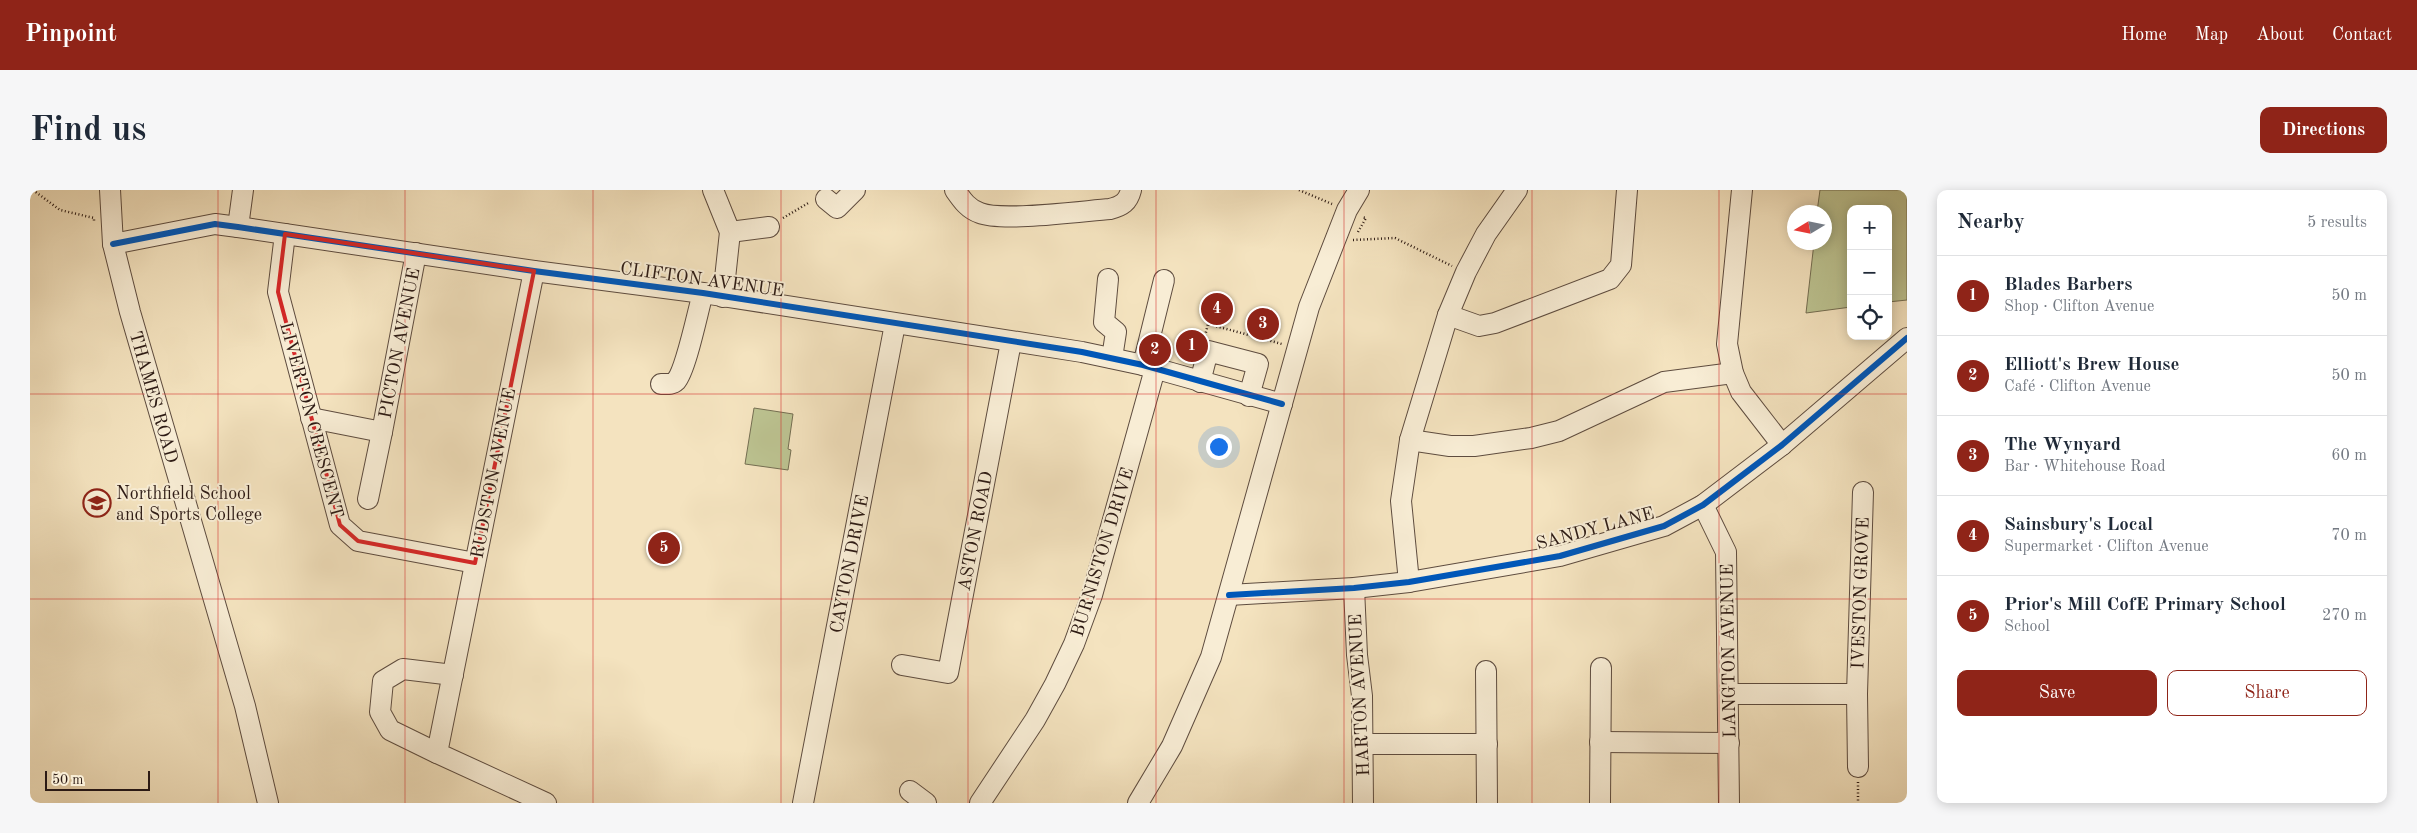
<!DOCTYPE html>
<meta charset="utf-8">
<style>
body{margin:0;font-family:"Old Standard TT",serif;background:#f6f6f7;color:#1f2937}
.controls{position:absolute;right:15px;top:15px;display:grid;overflow:hidden;border-radius:10px;box-shadow:0 2px 12px #0003}
.controls button{width:45px;height:45px;display:grid;place-items:center;padding:0;border:0;border-bottom:1px solid #e0e1e3;background:#fff;color:#1f2937;font:25px sans-serif}
.compass{position:absolute;left:1757px;top:15px;width:45px;height:45px;border-radius:50%;background:#fff;box-shadow:0 2px 12px #0003;rotate:260deg}
.scale{position:absolute;left:15px;bottom:12px;width:105px;box-sizing:border-box;padding-left:5px;border:2px solid #2c1a14;border-top:0;font-size:14px;line-height:18px;white-space:nowrap;color:#2c1a14;-webkit-text-stroke:4px #f8edd5;paint-order:stroke}
.you{position:absolute;left:1188px;top:256px;width:18px;height:18px;margin:-12px;border:4px solid #fff;border-radius:50%;background:#1a73e8;box-shadow:0 0 0 8px #1a73e833}
.badge{display:grid;place-items:center;width:32px;height:32px;border-radius:50%;background:#8f2418;color:#fff;font-size:16px;font-weight:700}
.pin{position:absolute;translate:-50% -50%;border:2px solid #fff;box-shadow:0 1px 5px #0006}
.list{margin:0;padding:0;list-style:none}
h2{display:flex;justify-content:space-between;align-items:center;height:65px;margin:0;padding:0 20px;font-size:21px}
h2 small{font-size:16px;font-weight:400;color:#747a83}
.list li{display:grid;grid-template-columns:32px 1fr auto;gap:15px;align-items:center;box-sizing:border-box;height:80px;padding:0 20px;border-top:1px solid #e0e1e3}
.list b{display:block;font-size:19px;white-space:nowrap}
.list p{margin:0;font-size:16px;white-space:nowrap;color:#747a83}
.list em{font-size:16px;font-style:normal;color:#747a83}
.actions{display:flex;gap:10px;padding:15px 20px}
.actions a{flex:1;padding:11px 0;border:1px solid #8f2418;border-radius:10px;text-align:center;font-size:18px;color:#8f2418}
.actions .main{background:#8f2418;color:#fff}
.icon{flex:none;width:28px;height:28px;fill:none;stroke:currentColor;stroke-width:2;stroke-linecap:round;stroke-linejoin:round}
.map{position:relative;flex:none;width:1877px;height:613px;overflow:hidden;border-radius:10px}
header{display:flex;align-items:center;gap:30px;box-sizing:border-box;height:70px;padding:0 25px;background:#8f2418;color:#fff}
header strong{font-size:24px}
nav{display:flex;gap:28px;margin-inline-start:auto;font-size:18px}
.intro{display:flex;align-items:center;justify-content:space-between;box-sizing:border-box;height:120px;padding:0 30px}
h1{margin:0;font-size:35px}
.button{padding:12px 22px;border-radius:10px;background:#8f2418;color:#fff;font-size:18px;font-weight:700}
main{display:flex;gap:30px;padding:0 30px}
aside{flex:1;background:#fff;border-radius:10px;box-shadow:0 2px 12px #0003}
.map>svg:first-child{display:block}
.green{fill:#bcc391;stroke:#746e52}
.lines{fill:none;stroke-linecap:round;stroke-linejoin:round}
.minor-casing{stroke:#5e4c3f;stroke-width:22}
.path{stroke:#2c1a14;stroke-width:2.5;stroke-dasharray:1 2.5;stroke-linecap:butt}
.minor{stroke:#f8edd5;stroke-width:20}
.cycleway-casing{stroke:#f8edd5;stroke-width:9}
.cycleway{stroke:#0057b8;stroke-width:6}
.marked{fill:none;stroke:#d62828;stroke-width:4;stroke-linejoin:round}
.grid{fill:none;stroke:#d62828;stroke-width:1;stroke-opacity:0.55}
.labels{text-anchor:middle;stroke-width:4;stroke-linejoin:round;paint-order:stroke}
.street-label{font-size:18px;fill:#2c1a14;stroke:#f8edd5}
.poi-label{font-size:18px;fill:#2c1a14;stroke:#f8edd5;text-anchor:start}
</style>
<header>
<strong>Pinpoint</strong>
<nav><a>Home</a><a>Map</a><a>About</a><a>Contact</a></nav>
</header>
<div class="intro"><h1>Find us</h1><a class="button">Directions</a></div>
<main>
<div class="map">
<svg width="1877" height="613" viewBox="0 0 1877 613">
<rect width="100%" height="100%" fill="#f4e3bf"/>
<filter id="stains"><feTurbulence type="fractalNoise" baseFrequency=".004" numOctaves="4"/><feColorMatrix values="0 0 0 0 .2 0 0 0 0 .09 0 0 0 0 .02 0 0 0 .5 -.17"/></filter>
<radialGradient id="worn" r=".72"><stop offset=".6" stop-color="#630" stop-opacity="0"/><stop offset="1" stop-color="#630" stop-opacity=".3"/></radialGradient>
<!-- green -->
<g class="green">
<polygon points="1790,0 1877,0 1877,110 1858,112 1858,19 1821,19 1821,117 1776,123 1784,53 1794,52 1794,22 1787,22"/>
<polygon points="724,218 763,224 758,259 761,260 758,280 715,274"/>
</g>
<g class="lines">
<!-- minor casing -->
<g class="minor-casing">
<g id="minor">
<polyline points="80,0 83,54 100,122 215,516 238,613"/>
<polyline points="683,0 700,42 693,107"/>
<path d="M 925,0 C 932,10 938,19 950,23 C 972,32 1053,21 1080,19 C 1092,16 1098,12 1101,0"/>
<polyline points="1712,0 1697,154 1703,183 1711,202 1752,255"/>
<polyline points="796,9 807,18 825,0"/>
<polyline points="208,37 213,0"/>
<polyline points="700,42 739,37"/>
<polyline points="255,44 248,102 310,335 328,351 445,373"/>
<polyline points="83,54 185,34 208,37 504,81 673,103 1052,162 1113,175 1252,214"/>
<polyline points="504,81 407,563 516,613"/>
<polyline points="1078,89 1074,132 1086,142 1082,168"/>
<polyline points="1418,125 1449,136 1465,133 1580,89 1591,75 1597,0"/>
<polyline points="1113,175 1134,90"/>
<polyline points="1170,192 1178,161 1228,174 1219,206"/>
<path d="M 631,194 C 636,194 642,195 646,191 C 656,180 668,120 673,103"/>
<polyline points="281,228 352,242 386,63"/>
<polyline points="1380,250 1420,256 1444,256 1501,248 1529,241 1634,192 1703,183"/>
<polyline points="338,309 352,242"/>
<polyline points="1673,315 1696,362 1699,613"/>
<polyline points="1379,392 1371,311 1380,250 1418,125 1436,82 1456,44 1487,0"/>
<polyline points="1324,398 1327,465 1332,506 1333,613"/>
<polyline points="1199,405 1324,398 1379,392 1530,366 1634,336 1673,315 1752,255 1877,148"/>
<polyline points="872,475 918,483 981,152"/>
<polyline points="1456,481 1457,613"/>
<polyline points="1698,504 1827,504"/>
<polyline points="1570,552 1699,553"/>
<polyline points="1333,554 1457,554"/>
<polyline points="407,563 360,540 350,522 353,491 373,479 423,485"/>
<polyline points="1828,577 1827,504 1833,302"/>
<polyline points="880,601 896,613"/>
<polyline points="773,613 865,134"/>
<polyline points="950,613 1005,530 1025,494 1044,454 1062,405 1125,179"/>
<polyline points="1108,613 1142,556 1181,467 1279,117 1317,20 1329,0"/>
<polyline points="1570,613 1571,478"/>
</g>
</g>
<!-- path -->
<g class="path">
<polyline points="3,0 30,20 64,28 64,31"/>
<polyline points="1269,0 1302,14"/>
<polyline points="753,28 780,12"/>
<polyline points="1328,42 1336,28 1332,27"/>
<polyline points="1323,50 1365,48 1422,76"/>
<polyline points="1175,146 1178,134 1252,154"/>
<polyline points="1828,592 1828,613"/>
</g>
<!-- minor -->
<use href="#minor" class="minor"/>
<!-- cycleway casing -->
<g class="cycleway-casing">
<g id="cycleway">
<polyline points="83,54 185,34 208,37 504,81 673,103 1052,162 1113,175 1252,214"/>
<polyline points="1199,405 1324,398 1379,392 1530,366 1634,336 1673,315 1752,255 1877,148"/>
</g>
</g>
<!-- cycleway -->
<use href="#cycleway" class="cycleway"/>
</g>
<!-- marked area -->
<path class="marked" d="M 255,44 L 504,81 L 445,373 L 328,351 L 310,335 L 248,102 Z"/>
<!-- grid -->
<path class="grid" d="M 188,0 L 188,613M 375,0 L 375,613M 563,0 L 563,613M 751,0 L 751,613M 938,0 L 938,613M 1126,0 L 1126,613M 1314,0 L 1314,613M 1502,0 L 1502,613M 1689,0 L 1689,613M 0,204 L 1877,204M 0,409 L 1877,409"/>
<!-- icons -->
<defs>
<g id="school-ring" transform="scale(1.4375)"><circle r="9.5" fill="#f8edd5" stroke="#8f2418" stroke-width="1.5"/><path d="M0-5L7-2L0 1L-7-2ZM-4 1L0 2.5L4 1V4Q0 6-4 4Z" fill="#8f2418"/></g>
</defs>
<g fill-rule="evenodd">
<use href="#school-ring" x="67" y="313"/>
</g>
<g class="labels">
<!-- street labels -->
<g class="street-label">
<text transform="translate(672 89) rotate(8)" y="6">CLIFTON AVENUE</text>
<text transform="translate(369 153) rotate(-79)" y="6">PICTON AVENUE</text>
<text transform="translate(124 207) rotate(74)" y="6">THAMES ROAD</text>
<text transform="translate(282 230) rotate(75)" y="6">LIVERTON CRESCENT</text>
<text transform="translate(463 283) rotate(-79)" y="6">RUDSTON AVENUE</text>
<text transform="translate(1565 338) rotate(-15)" y="6">SANDY LANE</text>
<text transform="translate(945 341) rotate(-79)" y="6">ASTON ROAD</text>
<text transform="translate(1072 362) rotate(-73)" y="6">BURNISTON DRIVE</text>
<text transform="translate(819 374) rotate(-79)" y="6">CAYTON DRIVE</text>
<text transform="translate(1830 403) rotate(-88)" y="6">IVESTON GROVE</text>
<text transform="translate(1698 461) rotate(-91)" y="6">LANGTON AVENUE</text>
<text transform="translate(1329 505) rotate(-93)" y="6">HARTON AVENUE</text>
</g>
<!-- poi labels -->
<g class="poi-label">
<text x="86" y="309">Northfield School<tspan x="86" dy="21">and Sports College</tspan></text>
</g>
</g>
<rect width="100%" height="100%" filter="url(#stains)"/>
<rect width="100%" height="100%" fill="url(#worn)"/>
</svg>
<div class="controls">
<button>+</button>
<button>−</button>
<button><svg class="icon" aria-label="locate" viewBox="0 0 24 24"><circle cx="12" cy="12" r="6"/><path d="M12 2v4M12 18v4M2 12h4M18 12h4"/></svg></button>
</div>
<svg class="compass" viewBox="-18 -18 36 36"><path d="M0-13l5 13h-10z" fill="#e53935"/><path d="M0 13l5-13h-10z" fill="#747a83"/></svg>
<div class="scale">50 m</div>
<div class="you"></div>
<div class="pin badge" style="left:1162px;top:156px">1</div>
<div class="pin badge" style="left:1125px;top:160px">2</div>
<div class="pin badge" style="left:1233px;top:134px">3</div>
<div class="pin badge" style="left:1187px;top:119px">4</div>
<div class="pin badge" style="left:634px;top:358px">5</div>
</div>
<aside>
<h2>Nearby<small>5 results</small></h2>
<ul class="list">
<li><span class="badge">1</span><div><b>Blades Barbers</b><p>Shop · Clifton Avenue</p></div><em>50 m</em></li>
<li><span class="badge">2</span><div><b>Elliott's Brew House</b><p>Café · Clifton Avenue</p></div><em>50 m</em></li>
<li><span class="badge">3</span><div><b>The Wynyard</b><p>Bar · Whitehouse Road</p></div><em>60 m</em></li>
<li><span class="badge">4</span><div><b>Sainsbury's Local</b><p>Supermarket · Clifton Avenue</p></div><em>70 m</em></li>
<li><span class="badge">5</span><div><b>Prior's Mill CofE Primary School</b><p>School</p></div><em>270 m</em></li>
</ul>
<div class="actions"><a class="main">Save</a><a>Share</a></div>
</aside>
</main>
